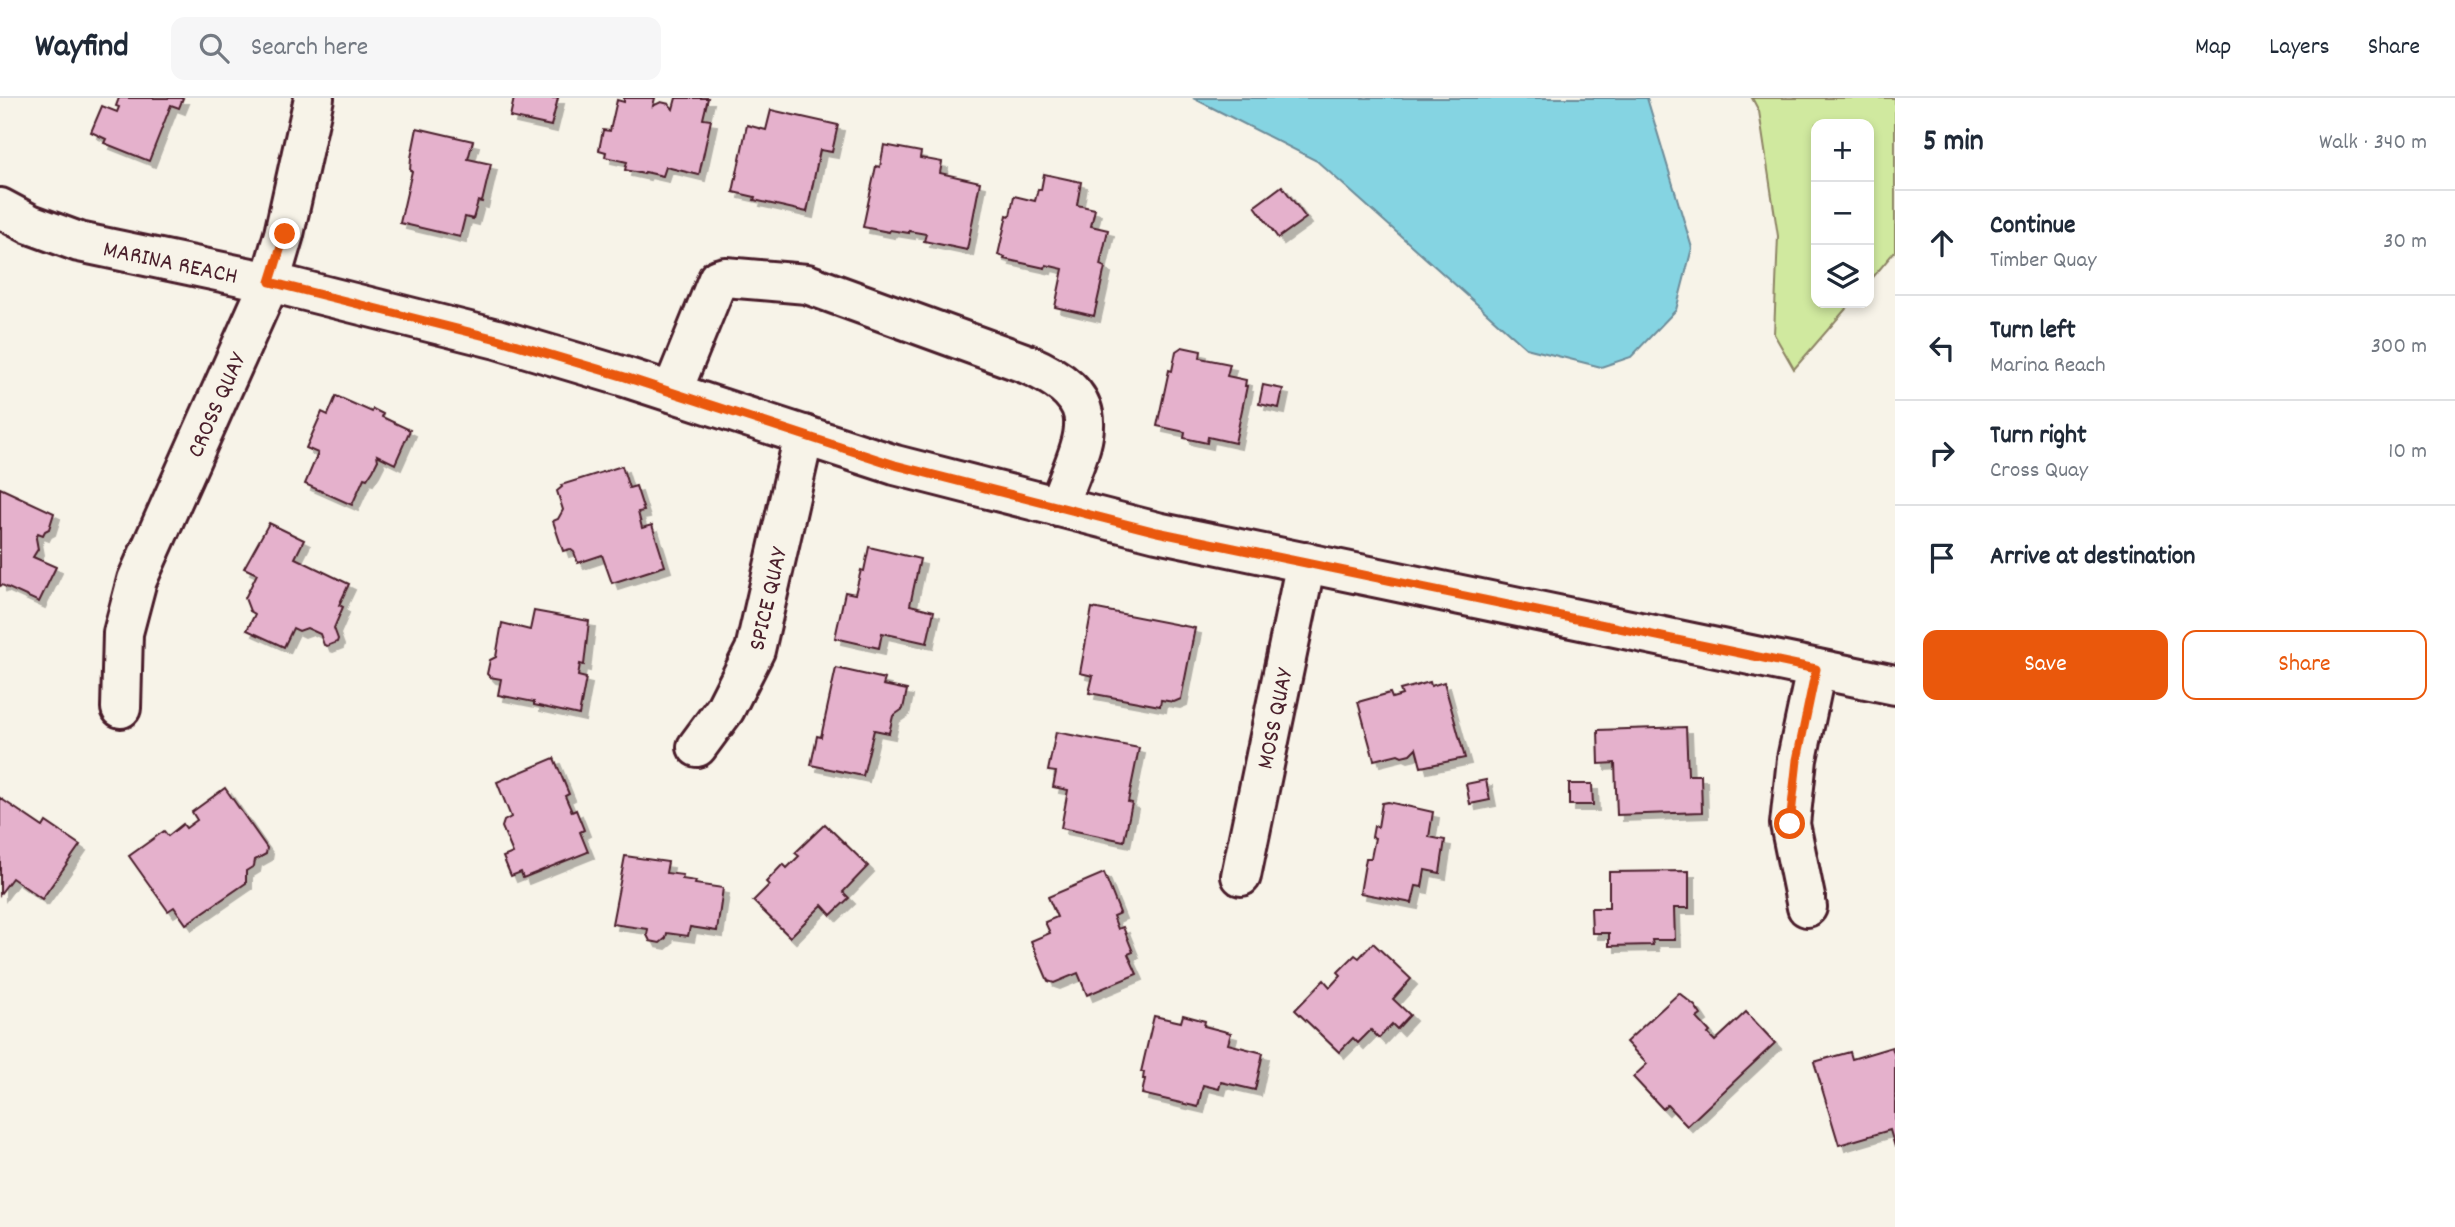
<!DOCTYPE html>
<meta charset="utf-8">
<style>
body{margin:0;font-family:Dekko,sans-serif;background:#f6f6f7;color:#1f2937}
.controls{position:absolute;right:21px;top:21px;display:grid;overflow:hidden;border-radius:14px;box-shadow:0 4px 10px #0003}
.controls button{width:63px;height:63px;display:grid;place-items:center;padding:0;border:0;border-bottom:2px solid #e0e1e3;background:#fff;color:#1f2937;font:35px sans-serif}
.stop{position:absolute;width:21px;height:21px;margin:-16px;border:5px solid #ea580c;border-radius:50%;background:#fff}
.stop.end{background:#ea580c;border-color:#fff;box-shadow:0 2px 7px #0008}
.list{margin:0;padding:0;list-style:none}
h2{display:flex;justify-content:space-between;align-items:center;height:91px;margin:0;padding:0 28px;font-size:30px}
h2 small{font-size:23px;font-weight:400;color:#747a83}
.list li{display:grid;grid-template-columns:46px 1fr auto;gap:21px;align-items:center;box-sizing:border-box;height:105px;padding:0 28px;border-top:2px solid #e0e1e3}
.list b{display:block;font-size:26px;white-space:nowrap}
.list p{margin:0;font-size:23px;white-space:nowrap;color:#747a83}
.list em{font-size:23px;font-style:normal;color:#747a83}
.actions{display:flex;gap:14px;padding:21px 28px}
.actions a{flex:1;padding:16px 0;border:2px solid #ea580c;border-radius:14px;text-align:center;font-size:24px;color:#ea580c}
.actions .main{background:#ea580c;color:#fff}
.icon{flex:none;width:38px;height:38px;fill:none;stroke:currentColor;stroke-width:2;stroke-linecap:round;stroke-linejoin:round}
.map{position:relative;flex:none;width:1895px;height:1129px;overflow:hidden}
header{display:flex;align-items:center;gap:42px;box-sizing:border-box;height:98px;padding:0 35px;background:#fff;border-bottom:2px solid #e0e1e3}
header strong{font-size:33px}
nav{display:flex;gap:38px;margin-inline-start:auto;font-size:24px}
.search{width:490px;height:63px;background:#f6f6f7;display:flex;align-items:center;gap:18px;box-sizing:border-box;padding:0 24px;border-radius:14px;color:#747a83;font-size:26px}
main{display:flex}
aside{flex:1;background:#fff}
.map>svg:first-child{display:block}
.green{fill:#d0e99f;stroke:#8d8465;stroke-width:2}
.water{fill:#85d4e2;stroke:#6d8c99;stroke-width:2}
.building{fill:#e5b1cc;stroke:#4a1f2b;stroke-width:2;filter:url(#shadow)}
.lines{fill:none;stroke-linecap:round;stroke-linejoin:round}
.minor-casing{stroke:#4a1f2b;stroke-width:44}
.minor{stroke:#f7f3e8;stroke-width:38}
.route{stroke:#ea580c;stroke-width:9}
.labels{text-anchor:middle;stroke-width:6;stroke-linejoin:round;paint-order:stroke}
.street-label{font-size:24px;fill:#4a1f2b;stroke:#f7f3e8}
</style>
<header>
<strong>Wayfind</strong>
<div class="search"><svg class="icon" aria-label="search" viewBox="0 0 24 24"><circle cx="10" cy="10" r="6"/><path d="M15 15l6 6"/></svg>Search here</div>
<nav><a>Map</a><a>Layers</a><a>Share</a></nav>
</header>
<main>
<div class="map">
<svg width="1895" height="1129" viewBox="0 0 1895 1129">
<defs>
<filter id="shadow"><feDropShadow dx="6" dy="6" stdDeviation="0" flood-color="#0004"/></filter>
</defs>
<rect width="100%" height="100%" fill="#f7f3e8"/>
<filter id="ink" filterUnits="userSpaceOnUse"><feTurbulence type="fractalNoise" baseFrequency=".0143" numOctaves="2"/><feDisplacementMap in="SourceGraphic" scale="14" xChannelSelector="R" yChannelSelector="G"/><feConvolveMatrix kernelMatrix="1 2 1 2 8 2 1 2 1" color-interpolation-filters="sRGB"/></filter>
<g filter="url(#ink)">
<!-- green -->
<polygon class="green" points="1752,0 1895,0 1895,153 1869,184 1869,26 1816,26 1816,205 1851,205 1794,271 1774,236 1778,138 1759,13"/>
<!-- water -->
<polygon class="water" points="1193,0 1647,0 1692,150 1676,212 1631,259 1601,269 1526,250 1317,63"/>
<!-- building -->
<g class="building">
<polygon points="119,0 183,0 179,10 171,7 149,63 104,45 106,41 91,34 102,8 117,14 119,9 116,8"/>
<polygon points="514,0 558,0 551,28 510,19"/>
<polygon points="624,0 655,0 653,8 661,4 669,6 673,11 676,0 708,0 703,21 711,22 699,77 666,69 663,78 645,74 644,76 625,72 627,64 605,59 606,54 599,52 603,32 610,33 617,2 624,4"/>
<polygon points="771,12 838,27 832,54 820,52 807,114 754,102 755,99 733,94 747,27 766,32"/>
<polygon points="417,30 473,43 468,61 491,66 482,104 478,103 473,121 465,119 460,139 400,125 412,73 410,72 411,60"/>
<polygon points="884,47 921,54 920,60 942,64 940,75 980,84 967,152 924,143 926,136 909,133 909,135 890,132 889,134 863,129 876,68 880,69"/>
<polygon points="1044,76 1081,84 1077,107 1095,111 1091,128 1108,132 1100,167 1105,169 1094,218 1055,209 1063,171 1046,167 1045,170 1004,161 1005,159 998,157 1007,117 1010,118 1014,98 1035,103 1038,91 1041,92"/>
<polygon points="1282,88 1306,120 1278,140 1255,108"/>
<polygon points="1182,249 1201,253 1200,260 1230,266 1227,278 1246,282 1245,288 1247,288 1235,345 1208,339 1207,345 1184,340 1185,334 1157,328 1169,272 1172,273 1176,253"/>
<polygon points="1263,287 1283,291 1279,310 1259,306"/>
<polygon points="336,298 372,314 373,311 383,316 382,319 410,332 395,366 377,357 378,362 373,372 367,381 364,380 352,407 305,386 318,355 306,350 322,314 328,317"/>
<polygon points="622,368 629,390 636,388 644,413 638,414 642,430 652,427 665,468 612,485 602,457 578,465 574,454 570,451 563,453 553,423 558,421 563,412 557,393 562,389 561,387"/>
<polygon points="0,390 54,415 49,431 45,433 43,437 38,435 36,440 38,451 33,459 56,469 39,504 2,487 0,488"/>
<polygon points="269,425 304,442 295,460 349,486 339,507 343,509 334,530 338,541 337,544 327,548 324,547 320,536 307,530 299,533 293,530 284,549 247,532 255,516 250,513 245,500 257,476 244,470"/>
<polygon points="869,449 920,461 910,507 934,513 927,545 882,535 879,550 835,540 845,494 855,496 861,472 864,473"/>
<polygon points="1092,510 1195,530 1181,601 1174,604 1161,602 1160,608 1089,595 1093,578 1080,575"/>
<polygon points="534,513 589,523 584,567 580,566 578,578 586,580 579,617 534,607 534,604 498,597 501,581 490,579 487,576 490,562 496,559 502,525 530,532"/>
<polygon points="836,570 885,581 883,587 907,592 903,611 893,618 889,635 874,632 863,678 811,667 817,638 821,639"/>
<polygon points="1430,584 1431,588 1444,584 1465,660 1421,669 1416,650 1410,656 1402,658 1398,656 1374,662 1358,604 1390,595 1392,600 1402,597 1400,592"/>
<polygon points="1686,629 1688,677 1701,677 1702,714 1617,717 1615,665 1599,666 1598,632"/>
<polygon points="1056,634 1139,650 1128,704 1132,705 1124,743 1061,730 1068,692 1053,689 1056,674 1048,673"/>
<polygon points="554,660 569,696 565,698 572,714 576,712 584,732 580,734 588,754 523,780 521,774 511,778 503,759 513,755 502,729 504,723 511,719 497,684"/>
<polygon points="1486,682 1490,702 1470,706 1466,686"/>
<polygon points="1569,686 1592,686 1593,707 1569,707"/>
<polygon points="225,690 267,750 266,756 255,762 254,768 246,773 246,785 186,826 174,809 168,813 129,758 164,733 168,738 183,726 186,730 197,722 192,714"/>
<polygon points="0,700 43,729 46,724 80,747 42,801 12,780 0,796"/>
<polygon points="1388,704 1433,714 1429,739 1445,742 1440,775 1425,772 1422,789 1416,788 1412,805 1360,795 1366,760 1371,760 1375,740 1372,739 1374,728 1378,729 1382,705"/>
<polygon points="825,726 868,768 843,794 849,800 831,817 822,807 790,839 753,803 769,787 766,784 783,766 787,770 799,758 795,755"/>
<polygon points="625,758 668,764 666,775 683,777 682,781 696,783 695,786 723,790 717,833 690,829 688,838 667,835 666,840 660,845 650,843 647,837 648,831 612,826"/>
<polygon points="1689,773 1689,810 1674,810 1675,842 1652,842 1653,847 1609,848 1609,835 1592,835 1591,810 1609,810 1609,774"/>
<polygon points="1104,775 1120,815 1113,818 1118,831 1123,829 1133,854 1128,856 1137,876 1087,897 1078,875 1054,885 1048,883 1031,843 1050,835 1045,824 1057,819 1048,799"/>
<polygon points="1373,845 1411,881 1393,901 1410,917 1397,931 1392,926 1379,940 1371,932 1358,945 1353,940 1339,954 1295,912 1324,882 1330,889 1341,877 1338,874 1355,857 1359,860"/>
<polygon points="1679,895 1695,908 1701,917 1697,920 1710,934 1708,936 1715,943 1746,914 1775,945 1687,1028 1667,1007 1663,1011 1633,979 1647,966 1626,944"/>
<polygon points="1183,917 1205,923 1204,928 1231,935 1228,946 1263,955 1255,992 1221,984 1219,991 1203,987 1198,1009 1142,996 1145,981 1143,981 1144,974 1141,974 1154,918 1181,924"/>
<polygon points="1892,949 1895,959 1895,1049 1890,1032 1839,1047 1814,964 1850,954 1852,961"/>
</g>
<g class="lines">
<!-- minor casing -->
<g class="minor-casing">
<g id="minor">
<path id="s1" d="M 0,110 L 30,126 L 79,144 L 270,184 L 497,241 L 625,279 L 895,367 L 1157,434 L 1895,587"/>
<path d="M 672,294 L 718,181 L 725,179 L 807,186 L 1027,266 C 1113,303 1083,340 1058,409"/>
<path id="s2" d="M 121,610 L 123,535 L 137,482 L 270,184 L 284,136 L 314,0"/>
<path id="s3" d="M 697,649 L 725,611 L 755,552 L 804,337"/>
<path id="s4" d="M 1241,778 L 1306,464"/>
<polyline points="1807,809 1790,726 1797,661 1816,571"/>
</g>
</g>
<!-- minor -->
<use href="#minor" class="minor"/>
</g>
</g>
<g class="lines" filter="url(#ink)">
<!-- route -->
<polyline class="route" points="285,136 270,184 497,241 625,279 895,367 1157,434 1816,571 1797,662 1790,726"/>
</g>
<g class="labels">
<!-- street labels -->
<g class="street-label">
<text dy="8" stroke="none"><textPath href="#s1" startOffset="180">MARINA REACH</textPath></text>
<text dy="8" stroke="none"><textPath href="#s2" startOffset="322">CROSS QUAY</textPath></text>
<text dy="8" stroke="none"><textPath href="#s3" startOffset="166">SPICE QUAY</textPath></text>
<text dy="8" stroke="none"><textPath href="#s4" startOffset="161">MOSS QUAY</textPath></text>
</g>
</g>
</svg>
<div class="controls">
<button>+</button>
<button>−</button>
<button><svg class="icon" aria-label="layers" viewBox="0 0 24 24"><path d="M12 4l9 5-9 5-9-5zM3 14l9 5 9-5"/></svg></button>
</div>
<div class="stop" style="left:1790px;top:726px"></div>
<div class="stop end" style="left:285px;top:136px"></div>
</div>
<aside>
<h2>5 min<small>Walk · 340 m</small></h2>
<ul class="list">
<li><svg class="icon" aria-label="ahead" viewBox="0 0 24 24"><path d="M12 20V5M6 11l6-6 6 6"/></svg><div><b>Continue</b><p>Timber Quay</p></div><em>30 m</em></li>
<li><svg class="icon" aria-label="left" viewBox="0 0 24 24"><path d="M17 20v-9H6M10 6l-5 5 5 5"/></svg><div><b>Turn left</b><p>Marina Reach</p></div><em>300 m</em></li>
<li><svg class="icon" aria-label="right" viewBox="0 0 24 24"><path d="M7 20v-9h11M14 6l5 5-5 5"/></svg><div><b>Turn right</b><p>Cross Quay</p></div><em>10 m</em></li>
<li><svg class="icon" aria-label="arrive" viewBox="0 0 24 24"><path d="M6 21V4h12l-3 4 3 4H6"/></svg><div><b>Arrive at destination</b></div></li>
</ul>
<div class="actions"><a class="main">Save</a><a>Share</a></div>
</aside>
</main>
